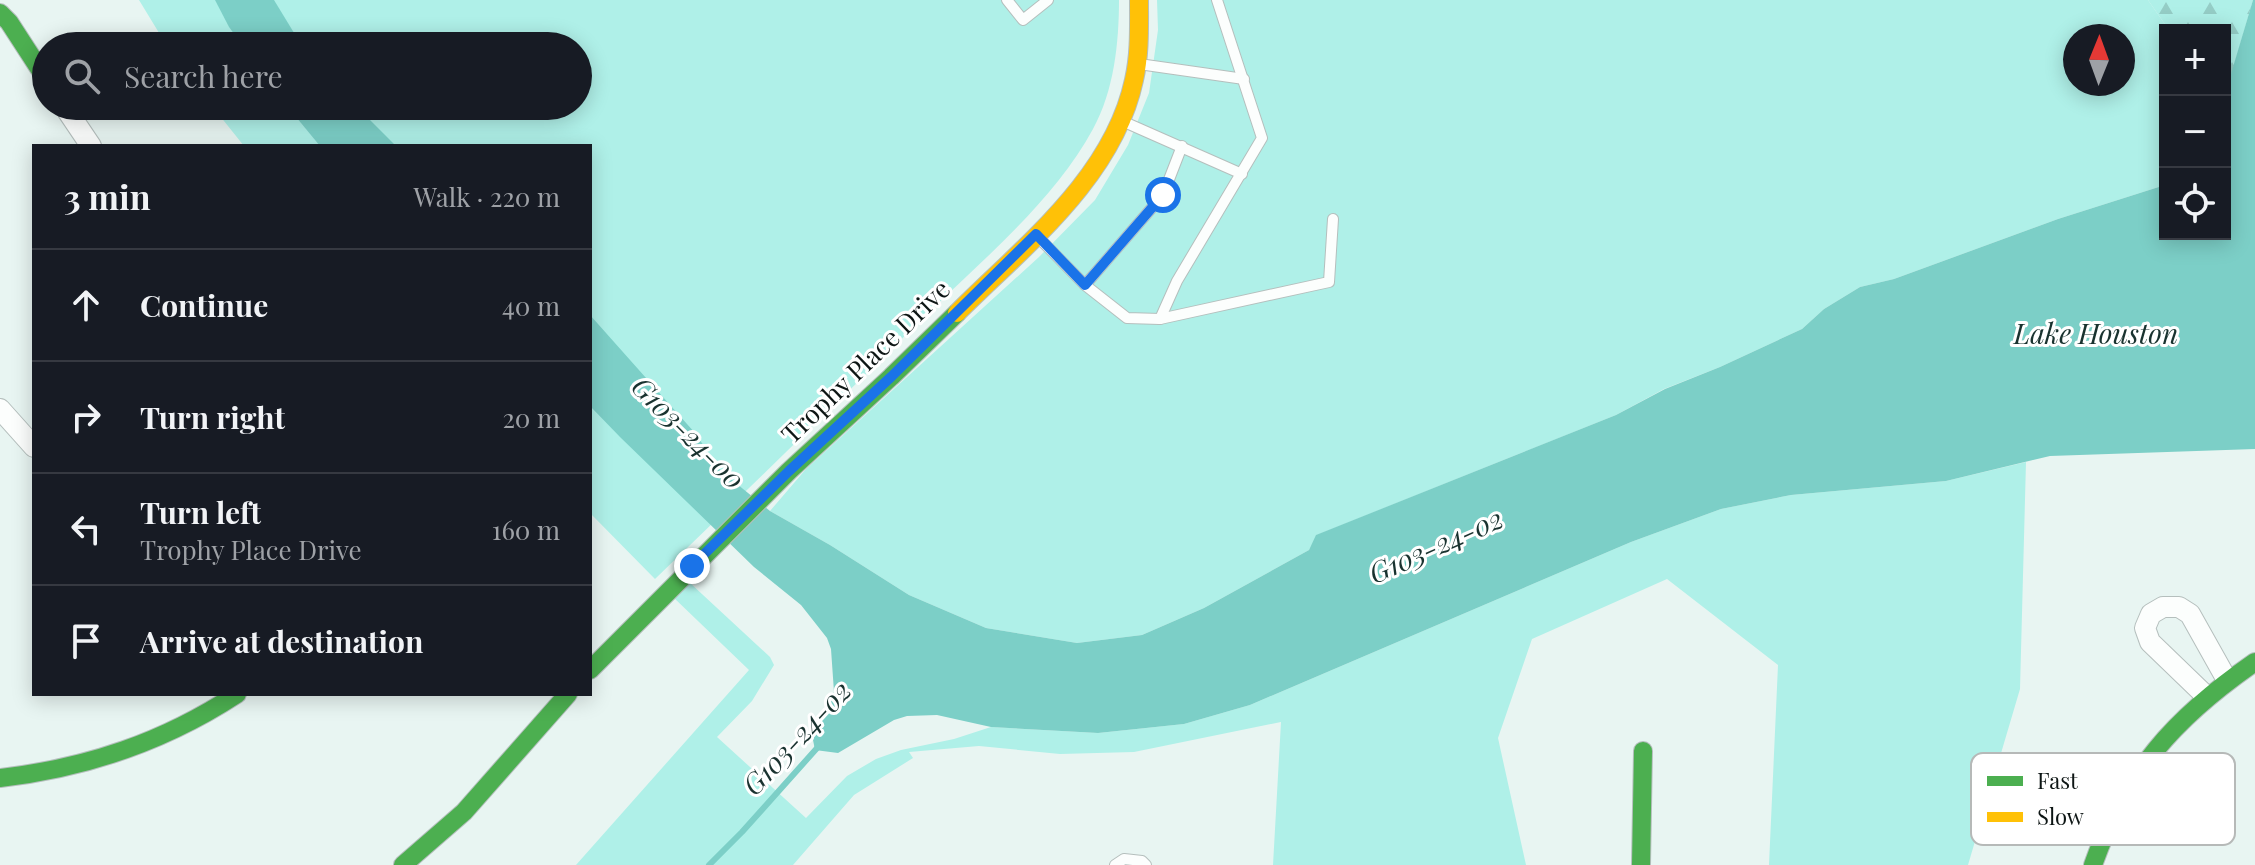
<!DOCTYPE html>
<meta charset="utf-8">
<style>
body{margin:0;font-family:"Playfair Display",serif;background:#20242c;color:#f1f3f6}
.controls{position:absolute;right:24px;top:24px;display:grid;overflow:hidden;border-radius:0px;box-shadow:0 4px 20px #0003}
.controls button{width:72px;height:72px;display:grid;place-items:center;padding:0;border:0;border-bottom:2px solid #363941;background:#171b24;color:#f1f3f6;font:40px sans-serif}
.compass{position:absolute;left:2063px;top:24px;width:72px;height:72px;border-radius:50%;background:#171b24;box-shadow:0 4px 20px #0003;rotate:1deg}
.stop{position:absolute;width:24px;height:24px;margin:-18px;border:6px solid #1a73e8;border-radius:50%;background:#fff}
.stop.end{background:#1a73e8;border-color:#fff;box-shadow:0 2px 8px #0008}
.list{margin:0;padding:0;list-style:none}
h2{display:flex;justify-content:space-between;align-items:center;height:104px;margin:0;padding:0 32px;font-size:34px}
h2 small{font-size:26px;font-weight:400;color:#9ea1a6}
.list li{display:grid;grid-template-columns:52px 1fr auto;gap:24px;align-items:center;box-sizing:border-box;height:112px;padding:0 32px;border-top:2px solid #363941}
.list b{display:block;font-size:30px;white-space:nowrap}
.list p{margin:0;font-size:26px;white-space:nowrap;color:#9ea1a6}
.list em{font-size:26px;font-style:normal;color:#9ea1a6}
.icon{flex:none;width:44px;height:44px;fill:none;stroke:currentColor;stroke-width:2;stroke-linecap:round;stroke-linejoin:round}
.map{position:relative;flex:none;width:2255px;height:865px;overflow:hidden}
.search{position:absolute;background:#171b24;box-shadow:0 4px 20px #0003;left:32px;top:32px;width:560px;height:88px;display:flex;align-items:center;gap:20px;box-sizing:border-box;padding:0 28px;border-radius:44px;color:#9ea1a6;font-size:30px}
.panel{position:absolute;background:#171b24;box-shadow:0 4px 20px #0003;left:32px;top:144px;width:560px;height:552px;border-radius:0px}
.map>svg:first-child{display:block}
.grass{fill:#aff0e8;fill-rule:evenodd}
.forest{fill:url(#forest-firs)}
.water{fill:#7ccfc7}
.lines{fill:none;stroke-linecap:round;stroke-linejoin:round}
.stream{stroke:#7ccfc7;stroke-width:6}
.lane-casing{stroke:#b5bfbd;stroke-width:12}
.street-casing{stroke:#b5bfbd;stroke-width:22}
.fast-casing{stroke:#b5bfbd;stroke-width:20}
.slow-casing{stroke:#b5bfbd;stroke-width:20}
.lane{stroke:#fcfefd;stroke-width:10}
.street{stroke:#fcfefd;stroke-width:20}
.fast{stroke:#4caf50;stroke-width:18}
.slow{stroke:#ffc107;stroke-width:18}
.route{stroke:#1a73e8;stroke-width:10}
.labels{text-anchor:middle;stroke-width:6;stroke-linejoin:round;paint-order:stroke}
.street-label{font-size:26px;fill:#0d1514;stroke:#fff}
.water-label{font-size:28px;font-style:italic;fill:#19322f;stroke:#fff}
.key{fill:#fff;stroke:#b6b9b8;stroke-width:2}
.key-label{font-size:22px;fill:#0d1514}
</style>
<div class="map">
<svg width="2255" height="865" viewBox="0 0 2255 865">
<defs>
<pattern id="forest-firs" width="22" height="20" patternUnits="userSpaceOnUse" patternTransform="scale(2)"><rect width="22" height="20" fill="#aff0e8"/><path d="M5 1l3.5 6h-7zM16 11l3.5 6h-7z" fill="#95cdc6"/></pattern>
</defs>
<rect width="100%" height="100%" fill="#e8f5f2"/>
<!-- grass -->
<g class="grass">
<path d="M 139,0 L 1119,0 C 1119,43 1114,91 1093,129 C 1055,199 985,258 928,313 C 838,402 746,491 655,579 L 590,513 L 590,146 L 244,146 L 212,106 L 578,106 L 578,46 L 167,46 Z"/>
<path d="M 1157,0 L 2148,0 L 2169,30 L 2165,30 L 2165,185 L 2058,219 L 1894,279 L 1860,287 L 1824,309 L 1802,329 L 1720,367 L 1664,389 L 1616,415 L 1317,535 L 1309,550 L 1204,608 L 1142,635 L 1077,643 L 986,628 L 909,595 L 830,545 L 770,511 L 806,469 L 1039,257 L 1095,200 L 1128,145 L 1149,93 L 1158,30 ZM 2075,36 L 2123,36 L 2123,84 L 2075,84 Z"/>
<polygon points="2026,462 2020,689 1968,865 1769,865 1778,665 1667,579 1532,639 1498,738 1526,865 1273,865 1281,722 1134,752 1060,754 979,746 909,752 913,758 854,795 793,865 576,865 749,670 673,597 689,582 770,657 774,665 752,701 717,737 806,818 847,776 876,759 901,750 954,739 991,727 1098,733 1184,724 1250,705 1631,542 1721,509 1791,495 1946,481"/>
</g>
<!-- forest -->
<polygon class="forest" points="2148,0 2253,0 2231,76 2225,73 2225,30 2169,30"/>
<!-- water -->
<g class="water">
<polygon points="215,0 274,0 302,46 243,46 229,27"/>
<polygon points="2253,0 2255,0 2255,449 2050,456 1946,481 1791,495 1721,509 1631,542 1250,705 1184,724 1098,733 991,727 937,715 907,716 894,720 838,753 815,750 813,740 815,733 834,692 831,649 827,638 801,605 754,567 620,437 590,406 590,315 695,433 721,471 770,511 830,545 909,595 986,628 1077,643 1142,635 1204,608 1309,550 1316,535 1616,415 1665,389 1720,367 1802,329 1824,309 1860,287 1894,279 2058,219 2165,185 2165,234 2225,234 2225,94"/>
<polygon points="287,106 356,106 396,146 320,146"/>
</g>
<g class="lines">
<!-- stream -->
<polyline class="stream" points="709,865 742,832 818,747"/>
<!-- lane casing -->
<g class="lane-casing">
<g id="lane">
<polyline points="1007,0 1023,20 1048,0"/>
<polyline points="1139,64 1244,79"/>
<polyline points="1122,121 1242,174"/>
<polyline points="1037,236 1085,285 1127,318 1160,319 1329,282 1333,219"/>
<polyline points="1085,285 1163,195 1182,146"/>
<polyline points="1160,319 1177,281 1262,138 1217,0"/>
<polyline points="1115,865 1124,859 1142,861 1146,865"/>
</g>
</g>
<!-- street casing -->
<g class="street-casing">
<g id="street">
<polyline points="64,106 91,146"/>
<polyline points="0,409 34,447"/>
<polyline points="2206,696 2150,642 2145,628 2151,614 2163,607 2179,607 2190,614 2227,680"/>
</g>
</g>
<!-- fast casing -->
<g class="fast-casing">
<g id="fast">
<polyline points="0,13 9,22 46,79"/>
<polyline points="590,670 789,471 891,377 957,313"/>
<path d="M 0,778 C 87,768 164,742 237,694"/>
<polyline points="403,865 464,812 568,694"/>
<polyline points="1641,865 1643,751"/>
<path d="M 2093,865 C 2126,772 2174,718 2255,662"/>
</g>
</g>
<!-- slow casing -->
<g class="slow-casing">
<path id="slow" d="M 957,313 C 1024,246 1113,178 1134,80 C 1140,54 1139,27 1139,0"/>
</g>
<!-- lane -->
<use href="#lane" class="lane"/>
<!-- street -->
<use href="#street" class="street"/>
<!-- fast -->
<use href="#fast" class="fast"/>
<!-- slow -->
<use href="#slow" class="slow"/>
</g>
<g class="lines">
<!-- route -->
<polyline class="route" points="692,566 789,471 891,377 1036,234 1085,285 1163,195"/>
</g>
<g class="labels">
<!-- street labels -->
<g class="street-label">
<text transform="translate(866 362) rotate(-44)" y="9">Trophy Place Drive</text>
</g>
<!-- water labels -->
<g class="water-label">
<text x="2096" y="344">Lake Houston</text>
<text transform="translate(688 433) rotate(45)" y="10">G103-24-00</text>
<text transform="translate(1436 546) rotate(-24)" y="10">G103-24-02</text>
<text transform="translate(797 738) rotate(-47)" y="10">G103-24-02</text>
</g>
</g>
<!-- legend -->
<rect x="1971" y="753" width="264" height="92" rx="12" class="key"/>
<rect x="1987" y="776" width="36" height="10" fill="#4caf50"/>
<rect x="1987" y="812" width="36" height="10" fill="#ffc107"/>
<g class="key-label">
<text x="2037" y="789">Fast</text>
<text x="2037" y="825">Slow</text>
</g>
</svg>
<div class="controls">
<button>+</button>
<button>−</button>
<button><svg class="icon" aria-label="locate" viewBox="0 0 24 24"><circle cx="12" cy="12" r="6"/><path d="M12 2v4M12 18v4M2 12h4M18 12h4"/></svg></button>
</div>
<svg class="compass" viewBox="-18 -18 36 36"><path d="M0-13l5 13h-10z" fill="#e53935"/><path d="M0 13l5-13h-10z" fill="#9ea1a6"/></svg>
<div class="stop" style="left:1163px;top:195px"></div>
<div class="stop end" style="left:692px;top:566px"></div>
<div class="search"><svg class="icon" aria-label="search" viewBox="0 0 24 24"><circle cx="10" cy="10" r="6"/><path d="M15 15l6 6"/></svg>Search here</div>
<section class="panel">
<h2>3 min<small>Walk · 220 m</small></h2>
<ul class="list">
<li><svg class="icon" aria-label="ahead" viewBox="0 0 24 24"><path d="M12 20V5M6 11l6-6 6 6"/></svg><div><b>Continue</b></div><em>40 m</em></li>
<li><svg class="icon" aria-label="right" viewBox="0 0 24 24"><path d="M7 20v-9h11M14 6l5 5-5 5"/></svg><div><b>Turn right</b></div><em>20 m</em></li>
<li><svg class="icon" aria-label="left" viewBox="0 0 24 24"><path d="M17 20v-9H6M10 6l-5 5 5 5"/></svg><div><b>Turn left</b><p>Trophy Place Drive</p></div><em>160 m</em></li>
<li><svg class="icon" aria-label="arrive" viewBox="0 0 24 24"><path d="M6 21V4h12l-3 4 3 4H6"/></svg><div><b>Arrive at destination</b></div></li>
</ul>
</section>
</div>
